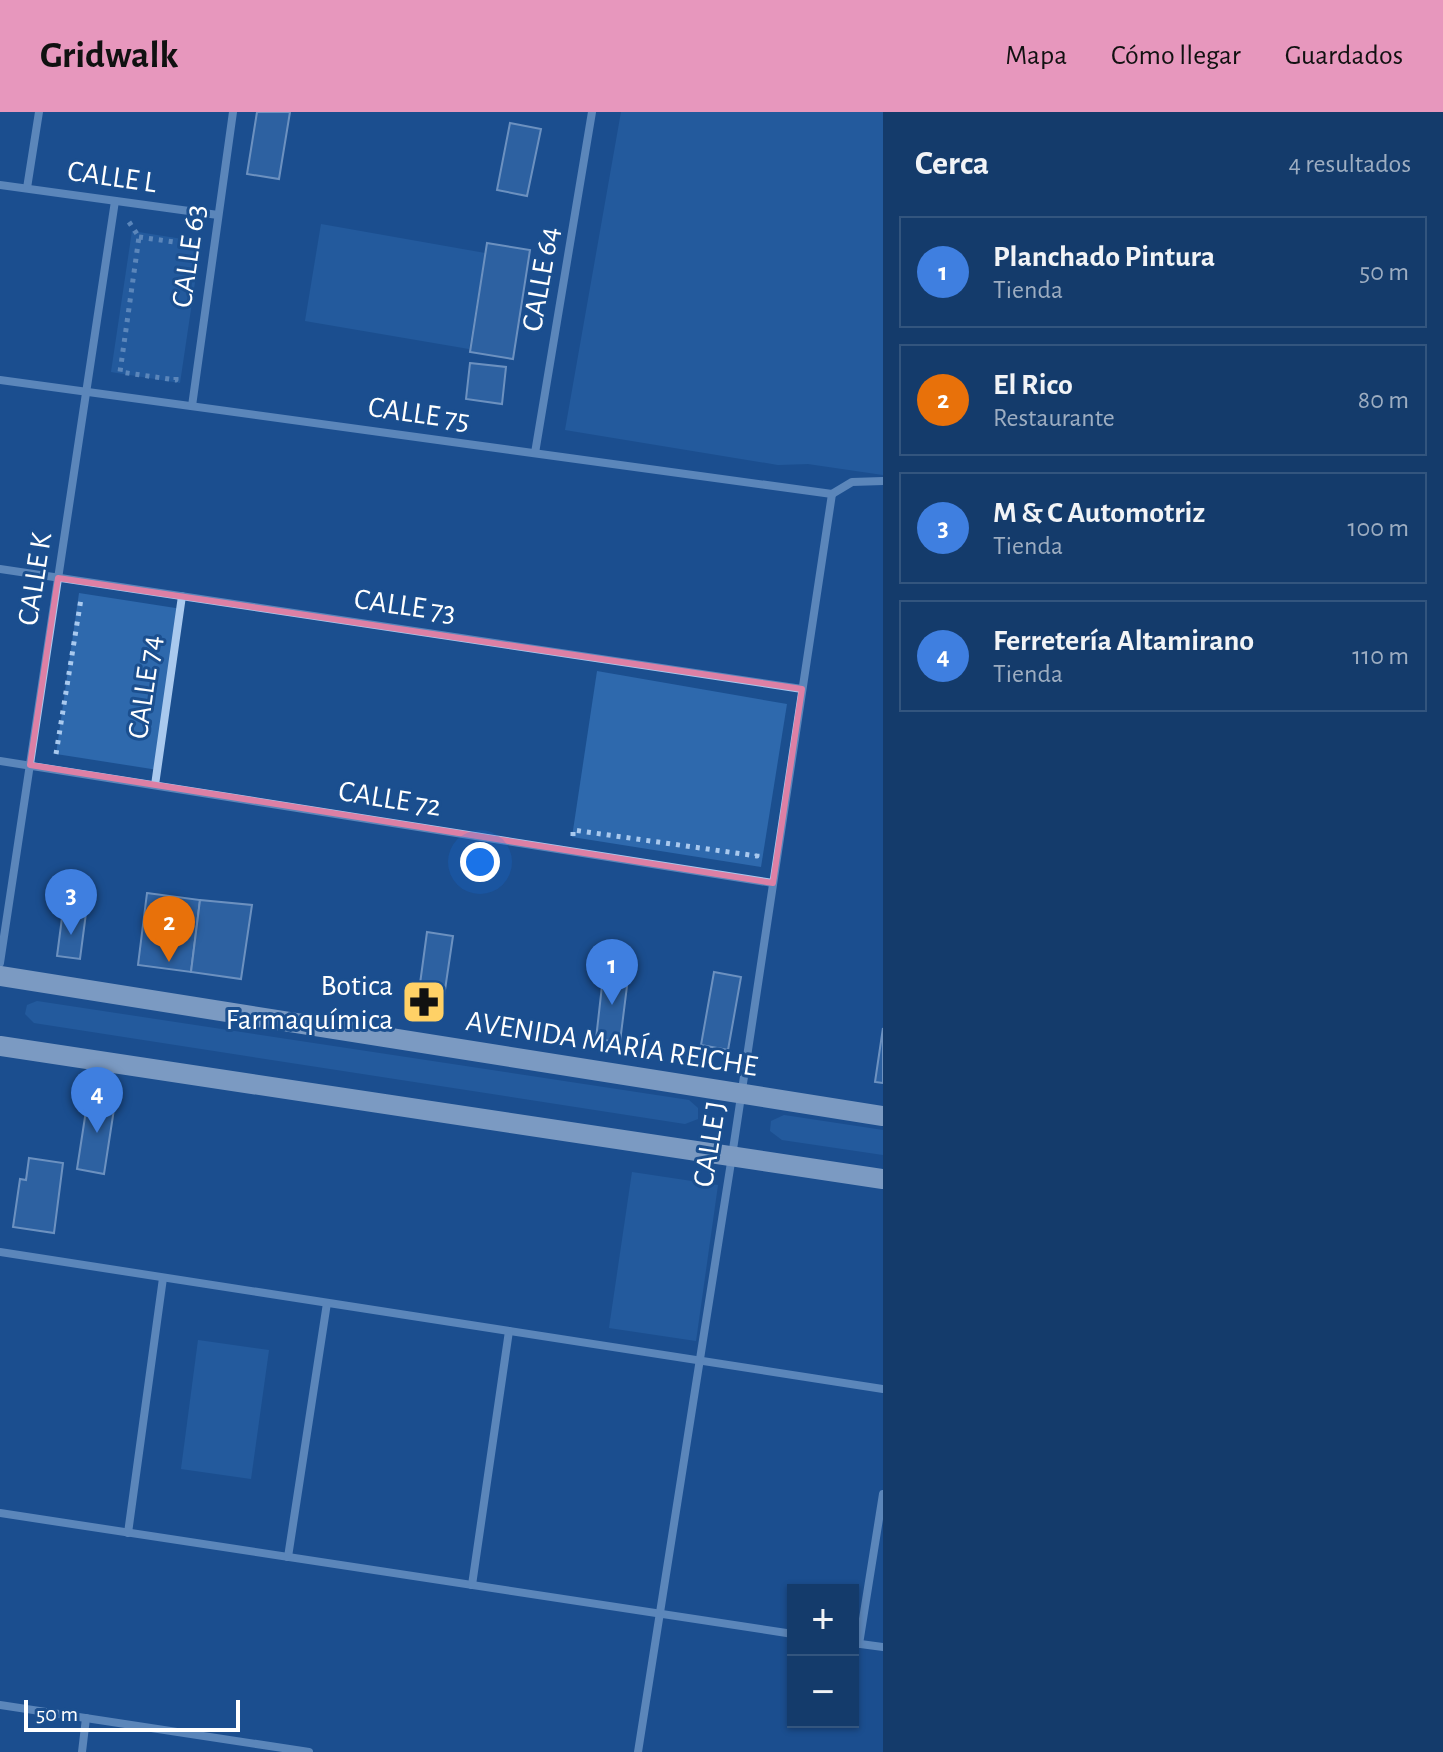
<!DOCTYPE html>
<html lang="es">
<meta charset="utf-8">
<style>
body{margin:0;font-family:"Alegreya Sans",sans-serif;background:#214673;color:#f1f3f6}
.controls{position:absolute;right:24px;bottom:24px;display:grid;overflow:hidden;border-radius:0px;box-shadow:0 2px 6px #0004}
.controls button{width:72px;height:72px;display:grid;place-items:center;padding:0;border:0;border-bottom:2px solid #33557e;background:#143b6b;color:#f1f3f6;font:40px sans-serif}
.scale{position:absolute;left:24px;bottom:20px;width:216px;box-sizing:border-box;padding-left:8px;border:4px solid #fff;border-top:0;font-size:22px;line-height:28px;white-space:nowrap;color:#fff;-webkit-text-stroke:6px #1b4f8f;paint-order:stroke}
.you{position:absolute;left:480px;top:750px;width:28px;height:28px;margin:-20px;border:6px solid #fff;border-radius:50%;background:#1a73e8;box-shadow:0 0 0 12px #1a73e833}
.badge{display:grid;place-items:center;width:52px;height:52px;border-radius:50%;background:#e797bd;color:#fff;font-size:26px;font-weight:700}
.pin{position:absolute;translate:-50% -66px;filter:drop-shadow(0 2px 4px #0008)}
.pin::after{content:'';position:absolute;top:42px;width:28px;height:24px;background:inherit;clip-path:polygon(0 0,100% 0,50% 100%)}
.list{margin:0;padding:0;list-style:none}
h2{display:flex;justify-content:space-between;align-items:center;height:104px;margin:0;padding:0 32px;font-size:34px}
h2 small{font-size:26px;font-weight:400;color:#9dadc1}
.list li{display:grid;grid-template-columns:52px 1fr auto;gap:24px;align-items:center;box-sizing:border-box;height:112px;margin:0 16px 16px;padding:0 16px;border:2px solid #33557e;border-radius:0px}
.list b{display:block;font-size:30px;white-space:nowrap}
.list p{margin:0;font-size:26px;white-space:nowrap;color:#9dadc1}
.list em{font-size:26px;font-style:normal;color:#9dadc1}
.map{position:relative;flex:none;width:883px;height:1640px;overflow:hidden}
header{display:flex;align-items:center;gap:48px;box-sizing:border-box;height:112px;padding:0 40px;background:#e797bd;color:#111}
header strong{font-size:38px}
nav{display:flex;gap:44px;margin-inline-start:auto;font-size:28px}
main{display:flex}
aside{flex:1;background:#143b6b}
.map>svg:first-child{display:block}
.green{fill:#2e69ad}
.building{fill:#4478b7;stroke:#cfe3fa;stroke-width:2}
.lines{fill:none;stroke-linecap:round;stroke-linejoin:round}
.path{stroke:#a9c9ee;stroke-width:5;stroke-dasharray:4 6;stroke-linecap:butt}
.street{stroke:#a9c9ee;stroke-width:8}
.primary{stroke:#f0f6ff;stroke-width:20}
.marked{fill:none;stroke:#dd80a5;stroke-width:6;stroke-linejoin:round}
.labels{text-anchor:middle;stroke-width:6;stroke-linejoin:round;paint-order:stroke}
.street-label{font-size:30px;fill:#fff;stroke:#1b4f8f}
.poi-label{font-size:30px;fill:#fff;stroke:#1b4f8f;text-anchor:end}
</style>
<header>
<strong>Gridwalk</strong>
<nav><a>Mapa</a><a>Cómo llegar</a><a>Guardados</a></nav>
</header>
<main>
<div class="map">
<svg width="883" height="1640" viewBox="0 0 883 1640">
<rect width="100%" height="100%" fill="#1b4f8f"/>
<!-- green -->
<g class="green">
<polygon points="621,0 883,0 883,363 808,352 778,353 565,318"/>
<polygon points="321,112 485,141 469,237 305,209"/>
<polygon points="132,119 201,130 180,271 111,260"/>
<polygon points="79,481 182,497 158,658 56,642"/>
<polygon points="597,559 787,592 761,755 572,725"/>
<polygon points="37,889 689,988 698,996 698,1007 685,1012 34,911 25,902 27,893"/>
<polygon points="784,1003 883,1018 883,1043 782,1028 770,1019 771,1009"/>
<polygon points="632,1060 718,1073 696,1229 609,1216"/>
<polygon points="198,1228 269,1238 251,1367 181,1357"/>
</g>
<!-- building -->
<g class="building">
<polygon points="257,0 290,0 279,67 247,62"/>
<polygon points="510,11 541,17 527,84 497,78"/>
<polygon points="487,131 530,138 513,247 470,240"/>
<polygon points="470,251 506,255 502,292 466,287"/>
<polygon points="147,781 200,788 191,860 138,853"/>
<polygon points="200,788 252,793 241,867 191,860"/>
<polygon points="63,798 86,801 80,847 57,844"/>
<polygon points="427,820 453,824 442,898 417,894"/>
<polygon points="604,856 629,858 620,930 596,927"/>
<polygon points="714,860 741,865 728,938 701,933"/>
<polygon points="883,916 883,971 875,970"/>
<polygon points="89,979 116,984 104,1062 77,1057"/>
<polygon points="29,1046 63,1051 54,1121 13,1115 20,1067 26,1068"/>
</g>
<g class="lines">
<!-- path -->
<g class="path">
<polyline points="129,110 139,125 120,260 176,268 176,265"/>
<polyline points="139,125 195,133 194,136"/>
<polyline points="56,642 81,487"/>
<polyline points="573,724 573,718 757,744 757,741"/>
</g>
<!-- street -->
<g class="street">
<polyline points="0,73 218,103"/>
<polyline points="27,76 39,0"/>
<polyline points="0,268 832,382"/>
<polyline points="192,294 233,0"/>
<polyline points="535,341 592,0"/>
<polyline points="832,382 852,370 883,369"/>
<polyline points="0,457 802,577"/>
<polyline points="0,649 773,771"/>
<polyline points="155,673 182,484"/>
<polyline points="0,851 115,89"/>
<polyline points="0,1140 883,1277"/>
<polyline points="0,1401 793,1522"/>
<polyline points="128,1421 163,1166"/>
<polyline points="288,1445 327,1191"/>
<polyline points="472,1473 509,1219"/>
<polyline points="853,1531 883,1535"/>
<polyline points="859,1532 883,1382"/>
<polyline points="0,1593 309,1640"/>
<polyline points="82,1640 86,1606"/>
<polyline points="638,1640 732,1044 832,382"/>
</g>
<!-- primary -->
<g class="primary">
<polyline points="0,864 883,1004"/>
<polyline points="0,934 883,1067"/>
</g>
</g>
<!-- marked area -->
<path d="M0 0H883V1640H0ZM 58,466 L 802,577 L 773,771 L 30,653 Z" fill="#1b4f8f" fill-opacity=".55" fill-rule="evenodd"/>
<path class="marked" d="M 58,466 L 802,577 L 773,771 L 30,653 Z"/>
<!-- icons -->
<defs>
<g id="pharmacy-square" transform="scale(2.3)"><rect x="-9" y="-9" width="18" height="18" rx="4" fill="#ffd166" stroke="#1b4f8f"/><path d="M-2-6h4v4h4v4h-4v4h-4v-4h-4v-4h4Z" fill="#111"/></g>
</defs>
<g fill-rule="evenodd">
<use href="#pharmacy-square" x="424" y="890"/>
</g>
<g class="labels">
<!-- street labels -->
<g class="street-label">
<text transform="translate(112 64) rotate(8)" y="10">CALLE L</text>
<text transform="translate(188 144) rotate(-82)" y="10">CALLE 63</text>
<text transform="translate(540 167) rotate(-80)" y="10">CALLE 64</text>
<text transform="translate(419 301) rotate(8)" y="10">CALLE 75</text>
<text transform="translate(34 467) rotate(-81)" y="10">CALLE K</text>
<text transform="translate(405 493) rotate(8)" y="10">CALLE 73</text>
<text transform="translate(144 575) rotate(-82)" y="10">CALLE 74</text>
<text transform="translate(390 686) rotate(9)" y="10">CALLE 72</text>
<text transform="translate(612 931) rotate(9)" y="10">AVENIDA MARÍA REICHE</text>
<text transform="translate(709 1032) rotate(-81)" y="10">CALLE J</text>
</g>
<!-- poi labels -->
<g class="poi-label">
<text x="393" y="883">Botica<tspan x="393" dy="34">Farmaquímica</tspan></text>
</g>
</g>
</svg>
<div class="controls">
<button>+</button>
<button>−</button>
</div>
<div class="scale">50 m</div>
<div class="you"></div>
<div class="pin badge" style="left:612px;top:893px;background:#3f7fe0">1</div>
<div class="pin badge" style="left:169px;top:850px;background:#e8710a">2</div>
<div class="pin badge" style="left:71px;top:823px;background:#3f7fe0">3</div>
<div class="pin badge" style="left:97px;top:1021px;background:#3f7fe0">4</div>
</div>
<aside>
<h2>Cerca<small>4 resultados</small></h2>
<ul class="list">
<li><span class="badge" style="background:#3f7fe0">1</span><div><b>Planchado Pintura</b><p>Tienda</p></div><em>50 m</em></li>
<li><span class="badge" style="background:#e8710a">2</span><div><b>El Rico</b><p>Restaurante</p></div><em>80 m</em></li>
<li><span class="badge" style="background:#3f7fe0">3</span><div><b>M &amp; C Automotriz</b><p>Tienda</p></div><em>100 m</em></li>
<li><span class="badge" style="background:#3f7fe0">4</span><div><b>Ferretería Altamirano</b><p>Tienda</p></div><em>110 m</em></li>
</ul>
</aside>
</main>
